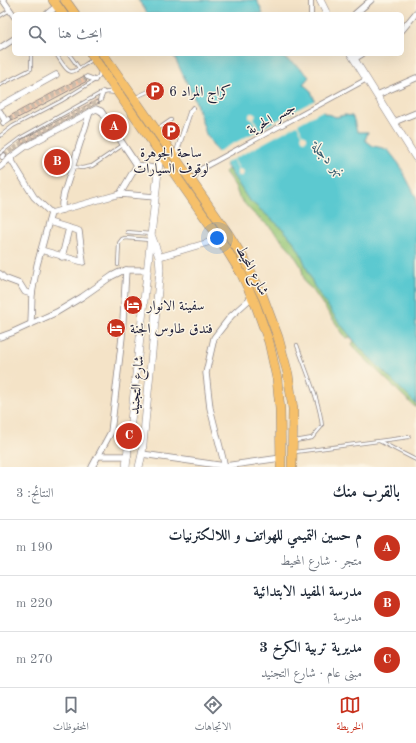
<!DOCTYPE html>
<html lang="ar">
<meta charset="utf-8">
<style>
body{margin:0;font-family:"Old Standard TT",Amiri,serif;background:#f2f2f3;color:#1f2937;direction:rtl}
.you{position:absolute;left:217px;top:238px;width:14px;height:14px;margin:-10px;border:3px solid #fff;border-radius:50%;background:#1a73e8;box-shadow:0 0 0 6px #1a73e833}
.badge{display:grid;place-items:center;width:26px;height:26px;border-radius:50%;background:#c8321e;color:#fff;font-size:13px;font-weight:700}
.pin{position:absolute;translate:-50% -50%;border:2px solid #fff;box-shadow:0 1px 4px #0006}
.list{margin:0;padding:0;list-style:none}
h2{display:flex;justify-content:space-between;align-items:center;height:52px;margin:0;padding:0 16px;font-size:17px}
h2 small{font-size:13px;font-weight:400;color:#747a83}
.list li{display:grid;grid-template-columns:26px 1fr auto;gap:12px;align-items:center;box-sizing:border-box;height:56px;padding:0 16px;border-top:1px solid #e0e1e3}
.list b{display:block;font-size:15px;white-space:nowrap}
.list p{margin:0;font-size:13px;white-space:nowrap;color:#747a83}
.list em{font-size:13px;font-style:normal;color:#747a83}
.icon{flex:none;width:22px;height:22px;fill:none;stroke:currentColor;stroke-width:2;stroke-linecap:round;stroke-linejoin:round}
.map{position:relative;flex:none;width:416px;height:467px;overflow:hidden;direction:ltr}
.search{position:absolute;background:#fff;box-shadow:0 4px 16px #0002;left:12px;right:12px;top:12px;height:44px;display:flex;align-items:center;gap:10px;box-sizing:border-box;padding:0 14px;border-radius:6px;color:#747a83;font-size:15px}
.sheet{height:220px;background:#fff}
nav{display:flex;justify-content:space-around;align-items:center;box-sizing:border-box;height:56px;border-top:1px solid #e0e1e3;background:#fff;font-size:11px;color:#747a83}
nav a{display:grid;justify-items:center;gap:2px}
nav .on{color:#c8321e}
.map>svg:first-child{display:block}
.green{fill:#98c878;stroke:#5d755a}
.water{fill:#5cc9d0;stroke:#3f7686}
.pier{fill:#f4e3c7}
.building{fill:#f0b290}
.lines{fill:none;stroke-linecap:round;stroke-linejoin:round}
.pedestrian-tunnel{stroke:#cabcab;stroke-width:4;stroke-dasharray:4 2;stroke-linecap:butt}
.service-casing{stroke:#8b8281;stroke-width:4}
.pedestrian-casing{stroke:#8b8281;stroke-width:5.5}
.minor-casing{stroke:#8b8281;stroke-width:7}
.tertiary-casing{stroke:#8b8281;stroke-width:8}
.primary-casing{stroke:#8b8281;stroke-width:10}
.service{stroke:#fff;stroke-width:2.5}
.pedestrian{stroke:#fff;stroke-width:4}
.minor{stroke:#fff;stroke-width:5.5}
.tertiary{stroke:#fff;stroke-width:7}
.primary{stroke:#f6c06b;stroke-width:9}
.labels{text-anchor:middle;stroke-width:3;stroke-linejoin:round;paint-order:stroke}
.poi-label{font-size:14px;fill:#22223b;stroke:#fcf5e5;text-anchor:start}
.street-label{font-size:14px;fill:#22223b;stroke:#fcf5e5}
.water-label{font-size:15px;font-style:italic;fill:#365c6f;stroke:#fcf5e5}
</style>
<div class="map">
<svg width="416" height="467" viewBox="0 0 416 467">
<rect width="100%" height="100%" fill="#fcf5e5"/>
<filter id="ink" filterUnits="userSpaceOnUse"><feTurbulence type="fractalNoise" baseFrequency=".025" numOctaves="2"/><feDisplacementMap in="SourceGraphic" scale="8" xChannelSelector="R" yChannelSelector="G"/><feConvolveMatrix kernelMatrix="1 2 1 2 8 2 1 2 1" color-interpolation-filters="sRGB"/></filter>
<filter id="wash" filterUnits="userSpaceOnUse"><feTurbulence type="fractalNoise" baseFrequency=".012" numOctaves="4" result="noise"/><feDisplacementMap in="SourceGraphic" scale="16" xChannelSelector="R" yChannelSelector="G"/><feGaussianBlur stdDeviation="0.9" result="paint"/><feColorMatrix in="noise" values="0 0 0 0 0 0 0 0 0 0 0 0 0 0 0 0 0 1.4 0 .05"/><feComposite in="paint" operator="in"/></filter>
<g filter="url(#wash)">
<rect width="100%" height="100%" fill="#f4e3c7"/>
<!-- green -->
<polygon class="green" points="228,169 235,179 268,210 416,394 416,408 359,353 352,344 354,341 350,337 346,338 312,289 305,283 301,266 290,249 270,227 255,215 244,203 239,197 235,186 225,172"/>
<!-- water -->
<g class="water">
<polygon points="138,0 257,0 263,14 148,14"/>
<path d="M 173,54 L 276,54 C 288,60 301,67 309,77 L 303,84 L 311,91 L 315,101 L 324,113 L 336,117 L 345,115 L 352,116 C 356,122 354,127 358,132 L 368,132 L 365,140 L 373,146 L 383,148 L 388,150 L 399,164 L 416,197 L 416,404 L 360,348 L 338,321 L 314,286 L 301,254 L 294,242 L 283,229 L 248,199 L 206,134 L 195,100 Z"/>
</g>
<!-- pier -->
<polygon class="pier" points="317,100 320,103 324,110 298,124 303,134 307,136 307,140 304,141 302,140 301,137 302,134 297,125 234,159 239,169 243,170 244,173 242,176 239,176 237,174 238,169 233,159 223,165 215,153 259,130 253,120 249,118 249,115 250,113 253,113 256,115 254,119 260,129 317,99"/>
<g id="blocks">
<!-- building -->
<g class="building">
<polygon points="84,76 84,79 87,81 12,121 12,118 10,116"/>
<polygon points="97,100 98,102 100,103 94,105 22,144 21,140"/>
</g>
</g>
</g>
<g filter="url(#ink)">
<use href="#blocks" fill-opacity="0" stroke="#8b8281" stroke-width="1"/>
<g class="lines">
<!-- pedestrian-tunnel -->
<g class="pedestrian-tunnel">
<polyline points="9,119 87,77"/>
<polyline points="4,155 22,143 100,100"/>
</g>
<!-- service casing -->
<g class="service-casing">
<g id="service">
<polyline points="0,16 10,10"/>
<path d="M 56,54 C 72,78 68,75 92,60"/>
<polyline points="69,54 79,68"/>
<polyline points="0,85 31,69 31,54"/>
<polyline points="136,97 160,86"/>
<polyline points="158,129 171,120"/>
<polyline points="0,136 13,126 61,101 95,80 99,76 100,71"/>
<polyline points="0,153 20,138 99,94 108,92 115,93"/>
<polyline points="73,167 82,168 92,166 123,145"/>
<polyline points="127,232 151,234"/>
<polyline points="118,265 119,243 122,239 125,238 150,240"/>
<path d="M 295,441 L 312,438 L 322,426 C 320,402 305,368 297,345"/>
<polyline points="379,441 416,460"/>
<polyline points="295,452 409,437"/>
</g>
</g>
<!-- pedestrian casing -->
<g class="pedestrian-casing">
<g id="pedestrian">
<polyline points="311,14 311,0"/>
<polyline points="87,77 95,80"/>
<polyline points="100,100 103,92"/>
<polyline points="3,123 9,119"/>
<polyline points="2,157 4,155"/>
<polyline points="175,157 190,112 193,108"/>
<polyline points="194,182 195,176 201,169 367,79"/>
</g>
</g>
<!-- minor casing -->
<g class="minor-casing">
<g id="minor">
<polyline points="3,0 14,16"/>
<polyline points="47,14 57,6"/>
<polyline points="355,14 371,0"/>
<polyline points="402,30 416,13"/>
<polyline points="0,48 14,39"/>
<polyline points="354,59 362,54"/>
<polyline points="377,95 416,78"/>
<polyline points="0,106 56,75"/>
<polyline points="0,112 4,119"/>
<polyline points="394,122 416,113"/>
<polyline points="10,158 34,197 51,213"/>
<polyline points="0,167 10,158 25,147 96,109 101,111 137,165"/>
<polyline points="120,194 137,165 158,169"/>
<polyline points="62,210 62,203 64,193 90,112"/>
<polyline points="51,213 120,194 155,197"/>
<polyline points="41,250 83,262 79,231 49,222"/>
<polyline points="62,257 69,228"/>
<polyline points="159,257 220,239"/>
<polyline points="0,274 4,278 20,284 25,292 32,294"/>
<polyline points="31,323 32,294 37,265 51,213"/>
<polyline points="0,337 11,333 57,312 82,297 112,276 120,272 126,270 147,270"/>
<polyline points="142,454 225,466 281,458"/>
<polyline points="98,456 128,456"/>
<polyline points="92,467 111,432 122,337 126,270"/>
<polyline points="225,467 210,408 206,373 214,338 231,316 252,297"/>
</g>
</g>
<!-- tertiary casing -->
<g class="tertiary-casing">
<g id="tertiary">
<polyline points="320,0 327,14"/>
<polyline points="351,54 416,158"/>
<polyline points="126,467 160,153"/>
<polyline points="139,467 142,454 160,270 159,257 152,237"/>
</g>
</g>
<!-- primary casing -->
<g class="primary-casing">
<g id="primary">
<polyline points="53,0 63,14"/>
<polyline points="65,0 75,14"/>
<polyline points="91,54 220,239 241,273 255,303 269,342 277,379 280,409 281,467"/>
<polyline points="103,54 227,232 247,264 263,297 278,337 288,374 293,409 292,467"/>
</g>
</g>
<!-- service -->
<use href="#service" class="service"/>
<!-- pedestrian -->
<use href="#pedestrian" class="pedestrian"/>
<!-- minor -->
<use href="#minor" class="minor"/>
<!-- tertiary -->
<use href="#tertiary" class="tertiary"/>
<!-- primary -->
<use href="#primary" class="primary"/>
</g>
</g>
<!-- icons -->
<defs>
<g id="parking-disc" transform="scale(1)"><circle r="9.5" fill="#c8321e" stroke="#fcf5e5"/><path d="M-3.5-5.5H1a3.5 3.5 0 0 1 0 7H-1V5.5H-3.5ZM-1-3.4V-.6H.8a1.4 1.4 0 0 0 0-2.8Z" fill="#fff"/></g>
<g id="hotel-disc" transform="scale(1)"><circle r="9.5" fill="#c8321e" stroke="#fcf5e5"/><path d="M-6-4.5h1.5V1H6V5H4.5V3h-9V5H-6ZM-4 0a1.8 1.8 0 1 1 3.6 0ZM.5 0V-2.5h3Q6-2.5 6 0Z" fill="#fff"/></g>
</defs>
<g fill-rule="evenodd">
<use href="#parking-disc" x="155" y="91"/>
<use href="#parking-disc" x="171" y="131"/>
<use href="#hotel-disc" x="133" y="305"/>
<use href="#hotel-disc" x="116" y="328"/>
</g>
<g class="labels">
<!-- poi labels -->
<g class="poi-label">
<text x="169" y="96">كراج المراد 6</text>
<text x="171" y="157" text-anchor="middle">ساحة الجوهرة<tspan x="171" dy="16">لوقوف السيارات</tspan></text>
<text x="147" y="310">سفينة الانوار</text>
<text x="130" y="333">فندق طاوس الجنة</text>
</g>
<!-- street labels -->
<g class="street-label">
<text transform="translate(271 118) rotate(-28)" y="5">جسر الحرية</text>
<text transform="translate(253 270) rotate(62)" y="5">شارع المحيط</text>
<text transform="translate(136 385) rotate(-85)" y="5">شارع التجنيد</text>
</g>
<!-- water labels -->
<g class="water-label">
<text transform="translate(329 159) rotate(47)" y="5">نهر دجلة</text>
</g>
</g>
</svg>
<div class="you"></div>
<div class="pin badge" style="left:114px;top:127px">A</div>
<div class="pin badge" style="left:57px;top:162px">B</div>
<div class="pin badge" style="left:129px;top:436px">C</div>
<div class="search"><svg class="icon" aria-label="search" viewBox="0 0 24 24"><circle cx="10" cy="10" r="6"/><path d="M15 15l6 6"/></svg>ابحث هنا</div>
</div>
<section class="sheet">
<h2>بالقرب منك<small>النتائج: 3</small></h2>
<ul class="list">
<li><span class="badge">A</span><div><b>م حسين التميمي للهواتف و اللالكترنيات</b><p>متجر · شارع المحيط</p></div><em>190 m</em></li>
<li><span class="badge">B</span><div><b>مدرسة المفيد الابتدائية</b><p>مدرسة</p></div><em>220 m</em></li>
<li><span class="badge">C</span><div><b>مديرية تربية الكرخ 3</b><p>مبنى عام · شارع التجنيد</p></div><em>270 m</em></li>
</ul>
</section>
<nav>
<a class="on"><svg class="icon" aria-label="map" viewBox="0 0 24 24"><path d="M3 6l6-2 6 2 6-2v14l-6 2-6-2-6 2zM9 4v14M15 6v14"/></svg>الخريطة</a>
<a><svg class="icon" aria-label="directions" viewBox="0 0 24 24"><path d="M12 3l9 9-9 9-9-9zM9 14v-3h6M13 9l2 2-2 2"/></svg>الاتجاهات</a>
<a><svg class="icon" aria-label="saved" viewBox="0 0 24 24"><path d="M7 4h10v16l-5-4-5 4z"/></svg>المحفوظات</a>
</nav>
